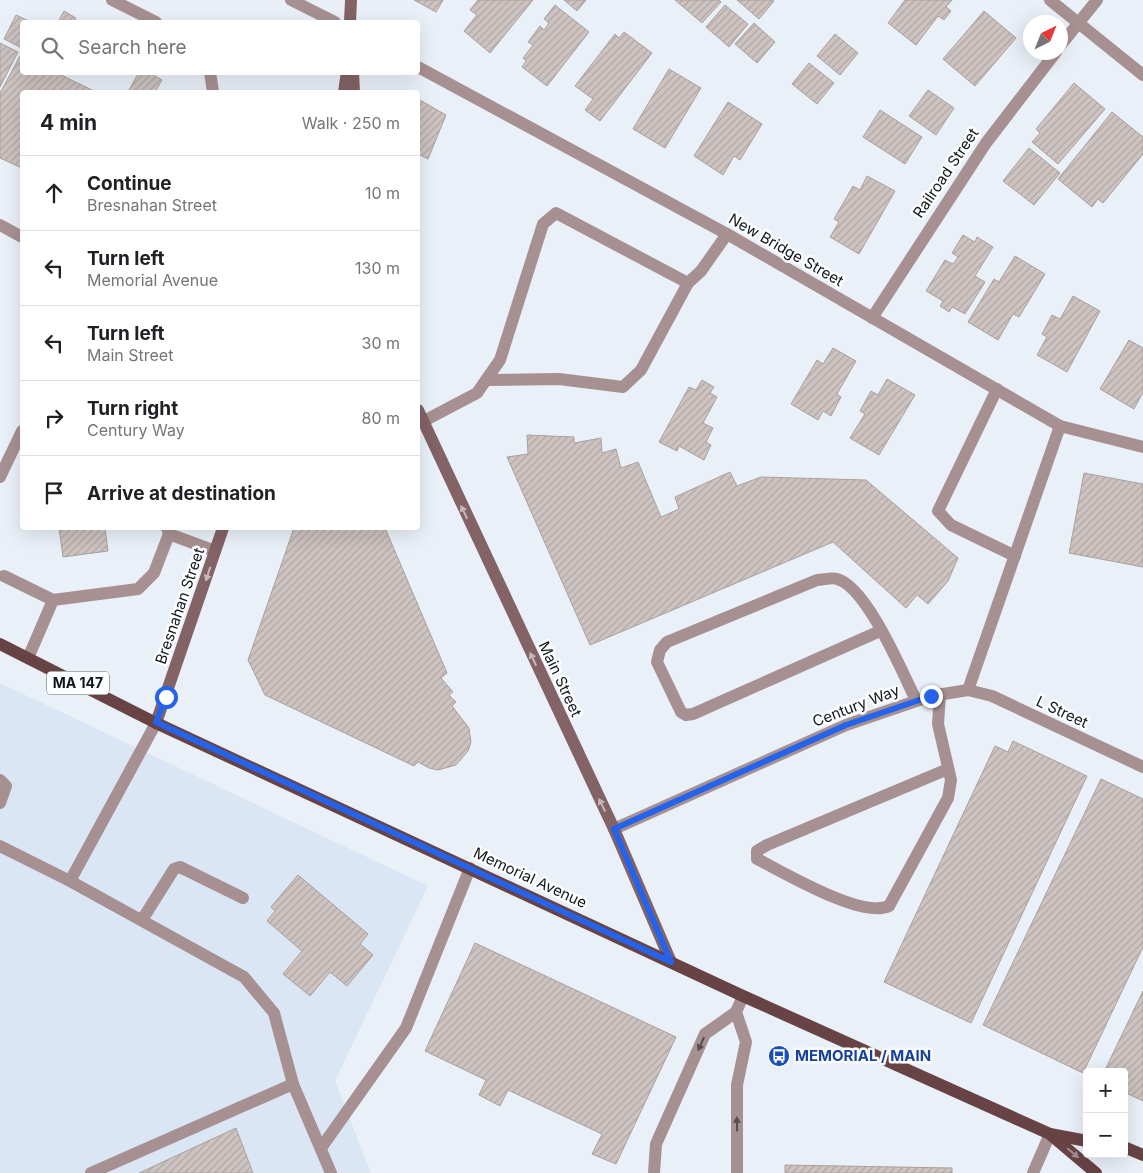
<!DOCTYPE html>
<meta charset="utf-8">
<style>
body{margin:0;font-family:Inter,sans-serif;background:#f6f6f6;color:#202124}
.controls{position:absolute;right:15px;bottom:15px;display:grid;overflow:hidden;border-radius:5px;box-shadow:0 5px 20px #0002}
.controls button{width:45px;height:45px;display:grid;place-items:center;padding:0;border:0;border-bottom:1px solid #e0e0e0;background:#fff;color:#202124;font:25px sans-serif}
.compass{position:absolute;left:1023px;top:15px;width:45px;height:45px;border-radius:50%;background:#fff;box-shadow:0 5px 20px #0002;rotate:43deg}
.stop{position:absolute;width:15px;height:15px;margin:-11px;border:4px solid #2563eb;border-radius:50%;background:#fff}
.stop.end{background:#2563eb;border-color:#fff;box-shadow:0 1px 5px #0008}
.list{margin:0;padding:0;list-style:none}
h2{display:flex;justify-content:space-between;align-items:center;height:65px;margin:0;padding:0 20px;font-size:21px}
h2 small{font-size:16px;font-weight:400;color:#757577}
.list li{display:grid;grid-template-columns:32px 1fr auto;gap:15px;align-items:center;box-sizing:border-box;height:75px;padding:0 20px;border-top:1px solid #e0e0e0}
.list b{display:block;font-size:19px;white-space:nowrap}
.list p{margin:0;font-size:16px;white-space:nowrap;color:#757577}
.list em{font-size:16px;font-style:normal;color:#757577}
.icon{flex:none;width:28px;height:28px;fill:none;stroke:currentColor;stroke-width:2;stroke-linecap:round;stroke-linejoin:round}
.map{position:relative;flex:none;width:1143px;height:1173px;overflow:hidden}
.search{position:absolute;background:#fff;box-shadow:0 5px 20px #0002;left:20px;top:20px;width:400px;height:55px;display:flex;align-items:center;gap:12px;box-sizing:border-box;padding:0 18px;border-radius:5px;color:#757577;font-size:19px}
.panel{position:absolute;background:#fff;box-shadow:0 5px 20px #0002;left:20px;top:90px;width:400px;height:440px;border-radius:5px}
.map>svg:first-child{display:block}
.built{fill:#dae6f3}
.building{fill:url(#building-hatch);stroke:#aaa09e}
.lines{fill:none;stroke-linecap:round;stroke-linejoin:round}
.lane{stroke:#a79092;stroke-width:12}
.street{stroke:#a79092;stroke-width:12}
.secondary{stroke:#836365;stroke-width:12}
.primary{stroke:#684346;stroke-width:12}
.oneway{fill:#c6b8ba}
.oneway2{fill:#564d4f}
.oneway3{fill:#a38d90}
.route{stroke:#2563eb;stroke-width:6}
.labels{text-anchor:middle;stroke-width:5;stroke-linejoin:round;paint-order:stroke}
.shield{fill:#fcfdff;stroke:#595b5d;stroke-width:1}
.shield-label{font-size:14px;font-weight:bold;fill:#131618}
.street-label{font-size:15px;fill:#131618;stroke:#fcfdff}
.transit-label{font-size:15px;font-weight:bold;fill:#164399;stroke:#fcfdff;text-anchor:start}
</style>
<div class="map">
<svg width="1143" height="1173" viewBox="0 0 1143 1173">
<defs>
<pattern id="building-hatch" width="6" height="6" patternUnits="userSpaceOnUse" patternTransform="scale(1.25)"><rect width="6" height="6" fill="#cdc3c0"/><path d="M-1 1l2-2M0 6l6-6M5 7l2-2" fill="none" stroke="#afa7a4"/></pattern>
</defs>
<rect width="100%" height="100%" fill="#eaf0f8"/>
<!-- built -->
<polygon class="built" points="0,683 428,886 335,1081 371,1173 0,1173"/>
<!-- building -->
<g class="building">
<polygon points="414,0 443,0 436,12"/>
<polygon points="478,0 533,0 490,53 464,31 477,15 470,10"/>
<polygon points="564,0 586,0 577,11"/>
<polygon points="675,0 719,0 721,2 702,23"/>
<polygon points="737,0 772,0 774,1 759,19"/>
<polygon points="905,0 952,0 946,7 951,11 944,20 938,16 916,45 888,23"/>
<polygon points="555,5 589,32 547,86 522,67 526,61 523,58 533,45 528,42 540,26 544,30 549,23 544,19"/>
<polygon points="725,5 748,24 729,47 706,27"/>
<polygon points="64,11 76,18 74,22 58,22"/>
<polygon points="984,11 1016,38 975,86 943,59"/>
<polygon points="16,15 31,22 22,22 20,47 4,39"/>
<polygon points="754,23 775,42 757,63 735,44"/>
<polygon points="624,32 652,53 600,121 585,110 593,99 575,86 615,34 619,38"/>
<polygon points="835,34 858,53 840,75 817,56"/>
<polygon points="0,43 18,52 0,87"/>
<polygon points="20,56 22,57 22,72 55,72 96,92 22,92 22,168 0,158 0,93"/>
<polygon points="809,63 834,83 817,104 792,84"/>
<polygon points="669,69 701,88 665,148 633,129"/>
<polygon points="139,72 148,72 162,80 155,92 128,92"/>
<polygon points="1074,83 1105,109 1058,164 1032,142 1040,133 1036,129"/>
<polygon points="928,90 954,108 936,135 909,116"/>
<polygon points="418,99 446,115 428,159 418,154"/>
<polygon points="728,102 762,124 740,160 734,156 723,175 694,156"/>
<polygon points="880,110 922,137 905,164 863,137"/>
<polygon points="1112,112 1143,137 1143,154 1103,203 1098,199 1092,207 1058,179"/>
<polygon points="1029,148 1060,173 1034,205 1003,181"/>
<polygon points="867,176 895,191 859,254 830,237 839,222 834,219 853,186 860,190"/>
<polygon points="963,235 975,242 977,237 993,247 975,276 985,282 965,314 952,307 949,312 940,306 943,301 926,291 945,260 953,264 958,257 952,253"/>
<polygon points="1015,256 1045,274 1019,317 1013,314 998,340 968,322 994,279 999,282"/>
<polygon points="1073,296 1100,311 1067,372 1037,355 1047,337 1042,334 1052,315 1060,319"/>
<polygon points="1129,340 1143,348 1143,392 1134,409 1100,389"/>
<polygon points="833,348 856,361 837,394 841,397 831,416 823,411 818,420 791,404 817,360 823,364"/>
<polygon points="887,379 915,395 879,455 850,438 865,414 860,411 871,391 878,395"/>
<polygon points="702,380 714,387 710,393 717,397 703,423 713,428 706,442 711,445 704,460 679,446 677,451 659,442 689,387 696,390"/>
<polygon points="527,435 574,437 574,443 601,438 602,453 616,449 621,468 638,462 661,517 679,509 675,497 730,472 737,486 761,477 866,480 958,558 948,581 928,604 917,595 906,608 833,542 590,645 507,457 528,454"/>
<polygon points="1084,473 1143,484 1143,567 1069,553"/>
<polygon points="59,528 105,528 108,551 63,557"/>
<polygon points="294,528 385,528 447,673 441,678 453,692 449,695 456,702 452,706 469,728 471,742 468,751 456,765 438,770 429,768 418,762 414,766 265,695 248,660"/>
<polygon points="1013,741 1087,776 971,1023 884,982 995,746 1008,752"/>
<polygon points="1101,779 1143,799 1143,947 1083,1073 983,1025"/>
<polygon points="298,875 368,934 360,944 373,955 347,986 330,972 310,996 283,974 302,951 267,921 275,911 271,907"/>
<polygon points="475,943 676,1037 616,1164 592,1154 602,1134 508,1090 500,1106 479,1095 486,1080 425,1051"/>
<polygon points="1143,991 1143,1101 1124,1092 1124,1072 1104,1072"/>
<polygon points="236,1128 253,1173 139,1173"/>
<polygon points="785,1165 952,1168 952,1173 785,1173"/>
</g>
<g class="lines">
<!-- lane -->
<g class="lane">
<polyline points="112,0 156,22"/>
<polyline points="210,72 213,92"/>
<polyline points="487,380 559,379 623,387 641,370 688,283"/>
<polyline points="997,389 938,511 951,525 1015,556"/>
<polyline points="422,422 477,393 500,360 543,224 556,213 688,283 701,271 727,234"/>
<polyline points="0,477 22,431"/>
<polyline points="169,534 215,551"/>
<polyline points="4,576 53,600"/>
<path d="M 880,631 L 693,714 L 686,715 L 681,712 L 657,662 L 660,650 L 667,642 L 817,580 C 823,580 832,577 837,579 C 867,587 902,672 916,700"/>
<polyline points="28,658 53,600 138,589 154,573 169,534 167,528"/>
<path d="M 940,694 L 938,724 L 951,780 L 948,798 L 889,906 C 862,919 785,873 757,859 L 757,851 L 767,845 L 948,769"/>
<polyline points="0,780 6,786 0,803"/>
<polyline points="0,846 70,881 244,977 274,1013 293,1084 331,1173"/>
<polyline points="70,881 156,723"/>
<polyline points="142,920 174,869 180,867 243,898"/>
<polyline points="736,1012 746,1042 737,1085 737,1173"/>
<polyline points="321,1148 406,1028 470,868"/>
<polyline points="91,1173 293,1084"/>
<polyline points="654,1173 656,1144 705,1034 736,1012 743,996"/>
<polyline points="1033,1173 1050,1134"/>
</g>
<!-- street -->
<g class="street">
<polyline points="291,0 335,22"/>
<polyline points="1050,0 1143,75"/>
<polyline points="1060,46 1097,0"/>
<polyline points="418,67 727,234 1060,426 1143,447"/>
<polyline points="0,225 22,237"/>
<polyline points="872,318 986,143 1056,52"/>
<polyline points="968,690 992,696 1143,767"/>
<polyline points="614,829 846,725 931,696 968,690 1060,426"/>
</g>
<!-- secondary -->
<g class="secondary">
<polyline points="350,22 351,0"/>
<polyline points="353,72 354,92"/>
<polyline points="344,92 347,72"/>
<polyline points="418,410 614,829 671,962"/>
<polyline points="156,723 223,528"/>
</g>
<!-- primary -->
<g class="primary">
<polyline points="0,644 156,723 743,996 1050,1134 1087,1141"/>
<polyline points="1052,1136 1096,1173"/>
<polyline points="1124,1147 1143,1155"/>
</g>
</g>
<!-- one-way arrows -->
<defs><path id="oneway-solid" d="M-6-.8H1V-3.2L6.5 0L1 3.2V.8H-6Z" transform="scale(1.25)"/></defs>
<g class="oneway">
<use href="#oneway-solid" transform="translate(464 512) rotate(-115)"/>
<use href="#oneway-solid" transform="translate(208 574) rotate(108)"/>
<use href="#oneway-solid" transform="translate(533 659) rotate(-115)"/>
<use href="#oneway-solid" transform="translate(602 805) rotate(-116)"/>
</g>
<g class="oneway2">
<use href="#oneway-solid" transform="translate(701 1044) rotate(114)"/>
<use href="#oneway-solid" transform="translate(737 1124) rotate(-91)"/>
</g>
<use class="oneway3" href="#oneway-solid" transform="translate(1073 1153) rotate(40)"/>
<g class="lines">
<!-- route -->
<polyline class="route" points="166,697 156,722 671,962 614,829 846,725 931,696"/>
</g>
<!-- icons -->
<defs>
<g id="bus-disc" transform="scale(1.125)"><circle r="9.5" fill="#1a4fb4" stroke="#fcfdff"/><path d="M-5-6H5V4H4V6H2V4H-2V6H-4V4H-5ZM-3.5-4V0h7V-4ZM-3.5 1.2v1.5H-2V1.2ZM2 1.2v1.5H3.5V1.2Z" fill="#fff"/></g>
</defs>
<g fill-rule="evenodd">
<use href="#bus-disc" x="779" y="1056"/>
</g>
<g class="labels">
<!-- shield labels -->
<rect class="shield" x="47" y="671.5" width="62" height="23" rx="4"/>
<g class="shield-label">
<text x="78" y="688">MA 147</text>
</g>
<!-- street labels -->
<g class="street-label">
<text transform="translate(946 173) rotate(-56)" y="5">Railroad Street</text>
<text transform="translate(786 250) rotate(30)" y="5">New Bridge Street</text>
<text transform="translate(180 606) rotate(-71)" y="5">Bresnahan Street</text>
<text transform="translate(560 679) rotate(65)" y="5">Main Street</text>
<text transform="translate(856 706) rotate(-21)" y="5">Century Way</text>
<text transform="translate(1062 712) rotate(25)" y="5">L Street</text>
<text transform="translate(530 878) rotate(25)" y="5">Memorial Avenue</text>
</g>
<!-- transit labels -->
<g class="transit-label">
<text x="795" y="1061">MEMORIAL / MAIN</text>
</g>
</g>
</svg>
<div class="controls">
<button>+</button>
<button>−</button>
</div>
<svg class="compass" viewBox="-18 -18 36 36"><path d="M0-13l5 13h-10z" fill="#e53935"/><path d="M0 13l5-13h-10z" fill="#757577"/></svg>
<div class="stop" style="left:166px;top:697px"></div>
<div class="stop end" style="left:931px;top:696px"></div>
<div class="search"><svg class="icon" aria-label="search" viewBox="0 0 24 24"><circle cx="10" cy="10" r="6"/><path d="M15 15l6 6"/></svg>Search here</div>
<section class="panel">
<h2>4 min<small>Walk · 250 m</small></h2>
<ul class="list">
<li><svg class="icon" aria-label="ahead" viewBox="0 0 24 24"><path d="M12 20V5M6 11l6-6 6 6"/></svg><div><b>Continue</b><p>Bresnahan Street</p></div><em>10 m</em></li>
<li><svg class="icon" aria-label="left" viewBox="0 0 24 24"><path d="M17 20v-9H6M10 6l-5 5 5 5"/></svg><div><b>Turn left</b><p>Memorial Avenue</p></div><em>130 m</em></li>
<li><svg class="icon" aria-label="left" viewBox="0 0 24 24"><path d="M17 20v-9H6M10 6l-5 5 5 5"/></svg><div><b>Turn left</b><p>Main Street</p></div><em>30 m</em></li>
<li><svg class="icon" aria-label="right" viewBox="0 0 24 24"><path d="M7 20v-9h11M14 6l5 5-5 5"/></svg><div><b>Turn right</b><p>Century Way</p></div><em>80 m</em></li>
<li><svg class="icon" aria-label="arrive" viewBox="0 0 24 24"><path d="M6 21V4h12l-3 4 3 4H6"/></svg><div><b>Arrive at destination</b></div></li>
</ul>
</section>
</div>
